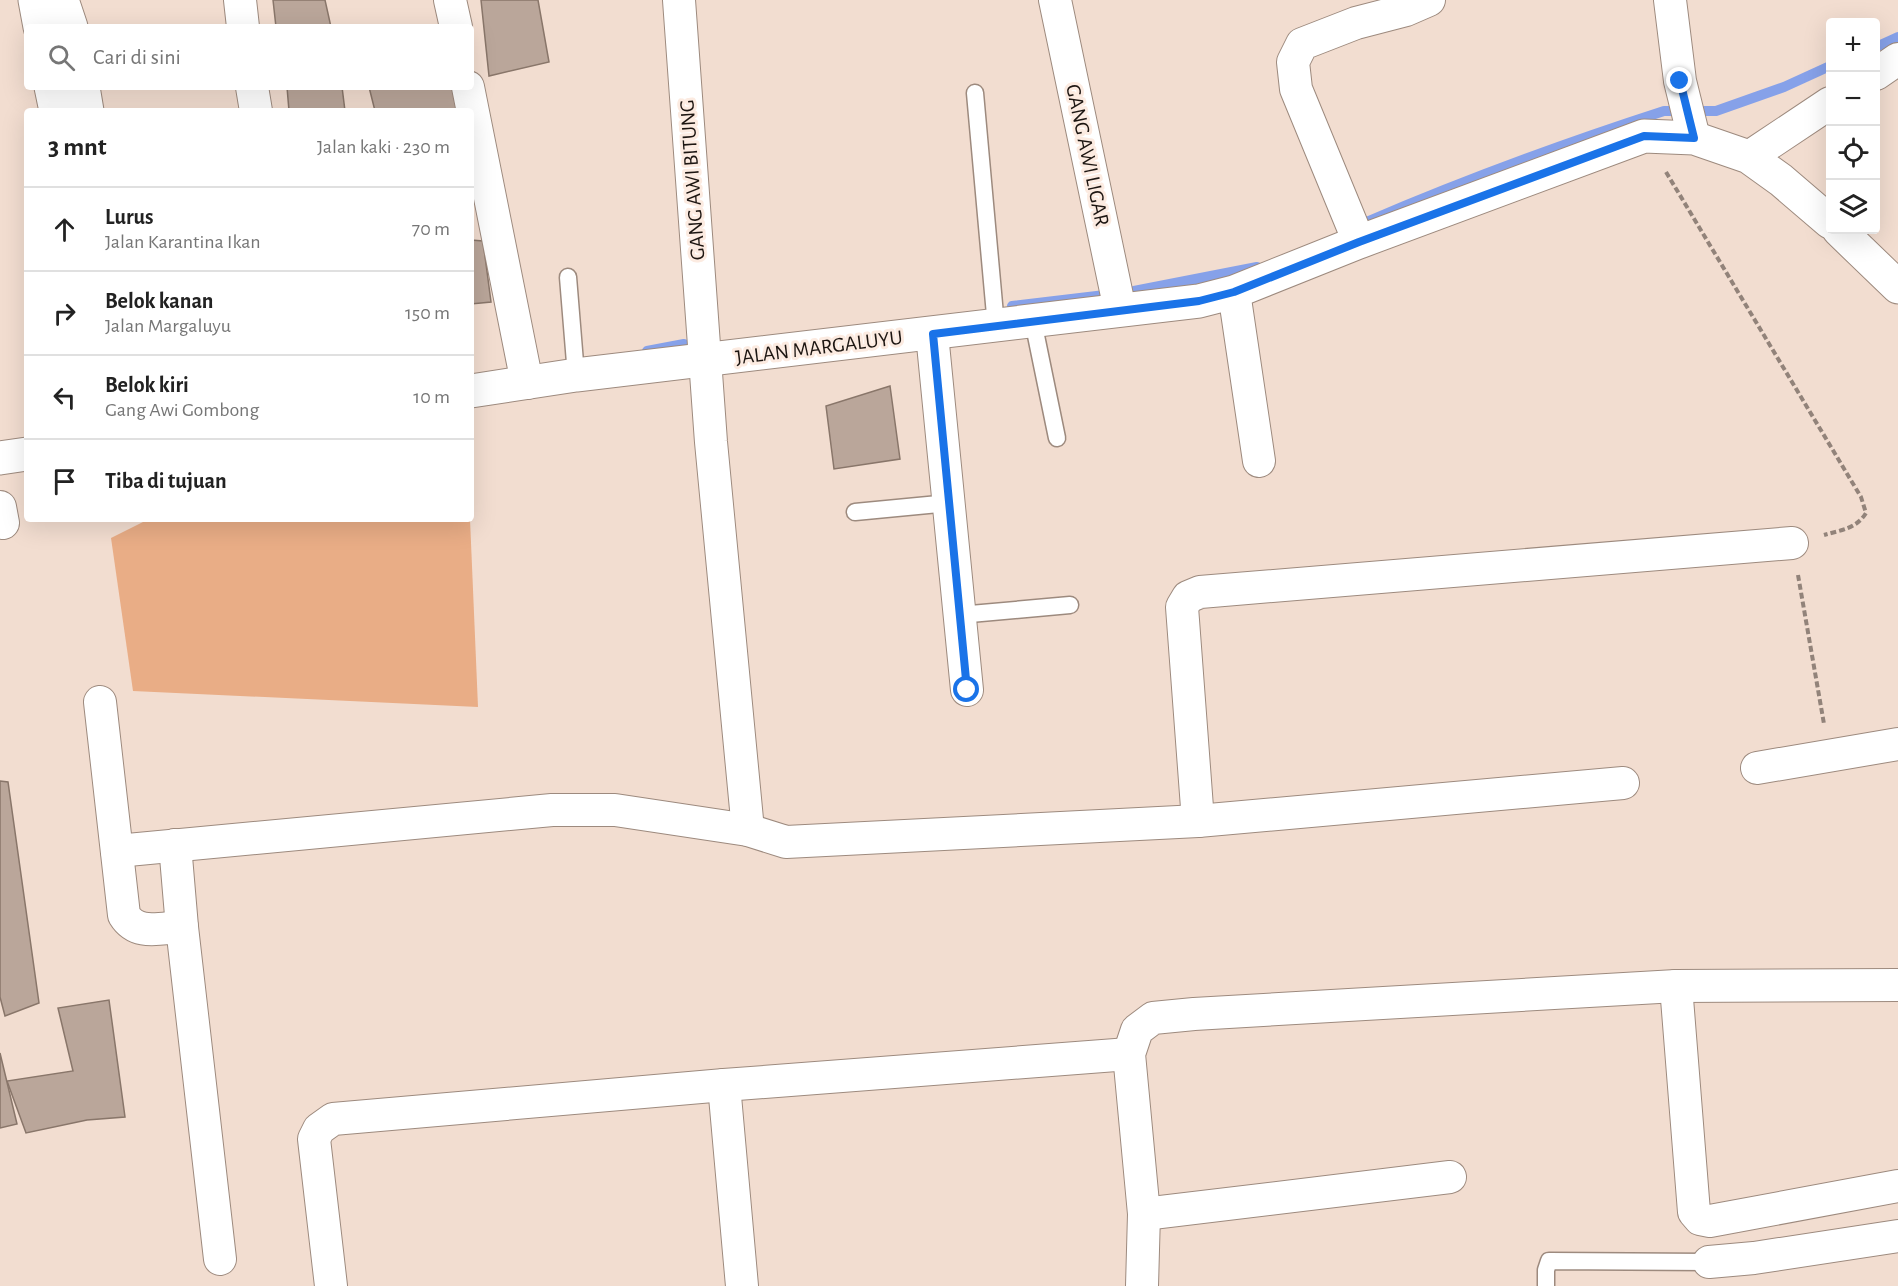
<!DOCTYPE html>
<html lang="id">
<meta charset="utf-8">
<style>
body{margin:0;font-family:"Alegreya Sans",sans-serif;background:#f6f6f6;color:#222}
.controls{position:absolute;right:18px;top:18px;display:grid;overflow:hidden;border-radius:6px;box-shadow:0 6px 24px #0002}
.controls button{width:54px;height:54px;display:grid;place-items:center;padding:0;border:0;border-bottom:2px solid #e0e0e0;background:#fff;color:#222;font:30px sans-serif}
.stop{position:absolute;width:18px;height:18px;margin:-14px;border:4px solid #1a73e8;border-radius:50%;background:#fff}
.stop.end{background:#1a73e8;border-color:#fff;box-shadow:0 2px 6px #0008}
.list{margin:0;padding:0;list-style:none}
h2{display:flex;justify-content:space-between;align-items:center;height:78px;margin:0;padding:0 24px;font-size:26px}
h2 small{font-size:20px;font-weight:400;color:#767676}
.list li{display:grid;grid-template-columns:39px 1fr auto;gap:18px;align-items:center;box-sizing:border-box;height:84px;padding:0 24px;border-top:2px solid #e0e0e0}
.list b{display:block;font-size:22px;white-space:nowrap}
.list p{margin:0;font-size:20px;white-space:nowrap;color:#767676}
.list em{font-size:20px;font-style:normal;color:#767676}
.icon{flex:none;width:33px;height:33px;fill:none;stroke:currentColor;stroke-width:2;stroke-linecap:round;stroke-linejoin:round}
.map{position:relative;flex:none;width:1898px;height:1286px;overflow:hidden}
.search{position:absolute;background:#fff;box-shadow:0 6px 24px #0002;left:24px;top:24px;width:450px;height:66px;display:flex;align-items:center;gap:15px;box-sizing:border-box;padding:0 21px;border-radius:6px;color:#767676;font-size:22px}
.panel{position:absolute;background:#fff;box-shadow:0 6px 24px #0002;left:24px;top:108px;width:450px;height:414px;border-radius:6px}
.map>svg:first-child{display:block}
.green{fill:#e9ad86}
.lines{fill:none;stroke-linecap:round;stroke-linejoin:round}
.stream{stroke:#86a1e9;stroke-width:10}
.building{fill:#baa69a;stroke:#89766a;stroke-width:1.5}
.lane-casing{stroke:#9d8a7e;stroke-width:19}
.street-casing{stroke:#9d8a7e;stroke-width:34}
.secondary-casing{stroke:#9d8a7e;stroke-width:35}
.path{stroke:#92837a;stroke-width:4;stroke-dasharray:6 3;stroke-linecap:butt}
.lane{stroke:#fff;stroke-width:16}
.street{stroke:#fff;stroke-width:32}
.secondary{stroke:#fff;stroke-width:33}
.route{stroke:#1a73e8;stroke-width:8}
.labels{text-anchor:middle;stroke-width:6;stroke-linejoin:round;paint-order:stroke}
.street-label{font-size:21px;fill:#1c1511;stroke:#fcebe1}
</style>
<div class="map">
<svg width="1898" height="1286" viewBox="0 0 1898 1286">
<rect width="100%" height="100%" fill="#f2ddd0"/>
<!-- green -->
<polygon class="green" points="149,519 470,519 478,707 133,691 111,538"/>
<g class="lines">
<!-- stream -->
<g class="stream">
<polyline points="1876,47 1898,37"/>
<polyline points="1704,111 1716,111 1784,87 1830,66"/>
<path d="M 1364,223 C 1462,181 1562,144 1664,111 L 1672,111"/>
<polyline points="1134,291 1257,267"/>
<polyline points="1012,306 1105,295"/>
<polyline points="647,351 684,344"/>
</g>
</g>
<!-- building -->
<g class="building">
<polygon points="273,0 325,0 331,27 276,27"/>
<polygon points="481,0 538,0 549,62 489,76"/>
<polygon points="287,87 342,87 345,111 289,111"/>
<polygon points="369,87 452,87 457,111 375,111"/>
<polygon points="471,240 483,241 491,302 471,304"/>
<polygon points="890,386 900,459 834,469 826,406"/>
<polygon points="0,781 8,782 39,1003 5,1016 0,997"/>
<polygon points="109,1000 125,1117 87,1120 26,1133 7,1081 73,1071 58,1008"/>
<polygon points="0,1053 17,1124 0,1128"/>
</g>
<g class="lines">
<!-- lane casing -->
<g class="lane-casing">
<g id="lane">
<polyline points="975,93 996,326"/>
<polyline points="568,277 576,375"/>
<polyline points="1033,321 1057,438"/>
<polyline points="855,512 949,503"/>
<polyline points="959,615 1070,605"/>
<polyline points="1546,1286 1546,1270 1549,1261 1709,1262"/>
</g>
</g>
<!-- street casing -->
<g class="street-casing">
<g id="street">
<polyline points="240,0 243,27"/>
<polyline points="450,0 456,27"/>
<polyline points="679,0 711,442 748,830"/>
<polyline points="1055,0 1120,310"/>
<polyline points="1670,0 1680,81 1694,138"/>
<polyline points="1876,74 1898,59"/>
<polyline points="252,87 256,111"/>
<polyline points="468,87 527,383"/>
<polyline points="1749,157 1830,103"/>
<polyline points="1359,242 1296,89 1293,62 1302,44 1356,23 1406,10 1429,0"/>
<polyline points="1234,292 1259,461"/>
<polyline points="932,334 967,690"/>
<polyline points="0,507 3,523"/>
<path d="M 100,702 L 124,915 C 137,936 159,928 182,927"/>
<polyline points="1757,768 1898,744"/>
<polyline points="1198,821 1182,607 1188,597 1200,592 1792,543"/>
<polyline points="175,845 182,927 220,1259"/>
<polyline points="117,851 552,810 615,810 748,830 786,842 1198,821 1623,783"/>
<polyline points="1676,986 1694,1212 1700,1219 1710,1221 1898,1186"/>
<polyline points="724,1085 742,1286"/>
<polyline points="1144,1214 1450,1177"/>
<polyline points="1709,1262 1754,1258 1898,1236"/>
<polyline points="331,1286 314,1139 319,1129 333,1119 724,1085 1129,1054"/>
<polyline points="1142,1286 1144,1214 1129,1054 1137,1030 1153,1018 1194,1014 1676,986 1898,985"/>
</g>
</g>
<!-- secondary casing -->
<g class="secondary-casing">
<g id="secondary">
<polyline points="35,0 40,27"/>
<polyline points="62,0 71,27"/>
<polyline points="51,87 56,111"/>
<polyline points="83,87 87,111"/>
<polyline points="1839,230 1898,287"/>
<polyline points="471,391 576,375 1199,301 1234,292 1359,242 1644,136 1694,138 1749,157 1781,180 1830,222"/>
<polyline points="0,458 27,454"/>
</g>
</g>
<!-- path -->
<g class="path">
<path d="M 1666,172 L 1861,497 L 1866,513 C 1856,529 1841,530 1824,535"/>
<polyline points="1798,575 1824,724"/>
</g>
<!-- lane -->
<use href="#lane" class="lane"/>
<!-- street -->
<use href="#street" class="street"/>
<!-- secondary -->
<use href="#secondary" class="secondary"/>
</g>
<g class="lines">
<!-- route -->
<polyline class="route" points="967,690 933,334 1199,301 1234,292 1359,242 1644,136 1694,138 1680,81"/>
</g>
<g class="labels">
<!-- street labels -->
<g class="street-label">
<text transform="translate(1088 155) rotate(78)" y="7">GANG AWI LIGAR</text>
<text transform="translate(692 180) rotate(-94)" y="7">GANG AWI BITUNG</text>
<text transform="translate(819 347) rotate(-7)" y="7">JALAN MARGALUYU</text>
</g>
</g>
</svg>
<div class="controls">
<button>+</button>
<button>−</button>
<button><svg class="icon" aria-label="locate" viewBox="0 0 24 24"><circle cx="12" cy="12" r="6"/><path d="M12 2v4M12 18v4M2 12h4M18 12h4"/></svg></button>
<button><svg class="icon" aria-label="layers" viewBox="0 0 24 24"><path d="M12 4l9 5-9 5-9-5zM3 14l9 5 9-5"/></svg></button>
</div>
<div class="stop" style="left:967px;top:690px"></div>
<div class="stop end" style="left:1680px;top:81px"></div>
<div class="search"><svg class="icon" aria-label="search" viewBox="0 0 24 24"><circle cx="10" cy="10" r="6"/><path d="M15 15l6 6"/></svg>Cari di sini</div>
<section class="panel">
<h2>3 mnt<small>Jalan kaki · 230 m</small></h2>
<ul class="list">
<li><svg class="icon" aria-label="ahead" viewBox="0 0 24 24"><path d="M12 20V5M6 11l6-6 6 6"/></svg><div><b>Lurus</b><p>Jalan Karantina Ikan</p></div><em>70 m</em></li>
<li><svg class="icon" aria-label="right" viewBox="0 0 24 24"><path d="M7 20v-9h11M14 6l5 5-5 5"/></svg><div><b>Belok kanan</b><p>Jalan Margaluyu</p></div><em>150 m</em></li>
<li><svg class="icon" aria-label="left" viewBox="0 0 24 24"><path d="M17 20v-9H6M10 6l-5 5 5 5"/></svg><div><b>Belok kiri</b><p>Gang Awi Gombong</p></div><em>10 m</em></li>
<li><svg class="icon" aria-label="arrive" viewBox="0 0 24 24"><path d="M6 21V4h12l-3 4 3 4H6"/></svg><div><b>Tiba di tujuan</b></div></li>
</ul>
</section>
</div>
